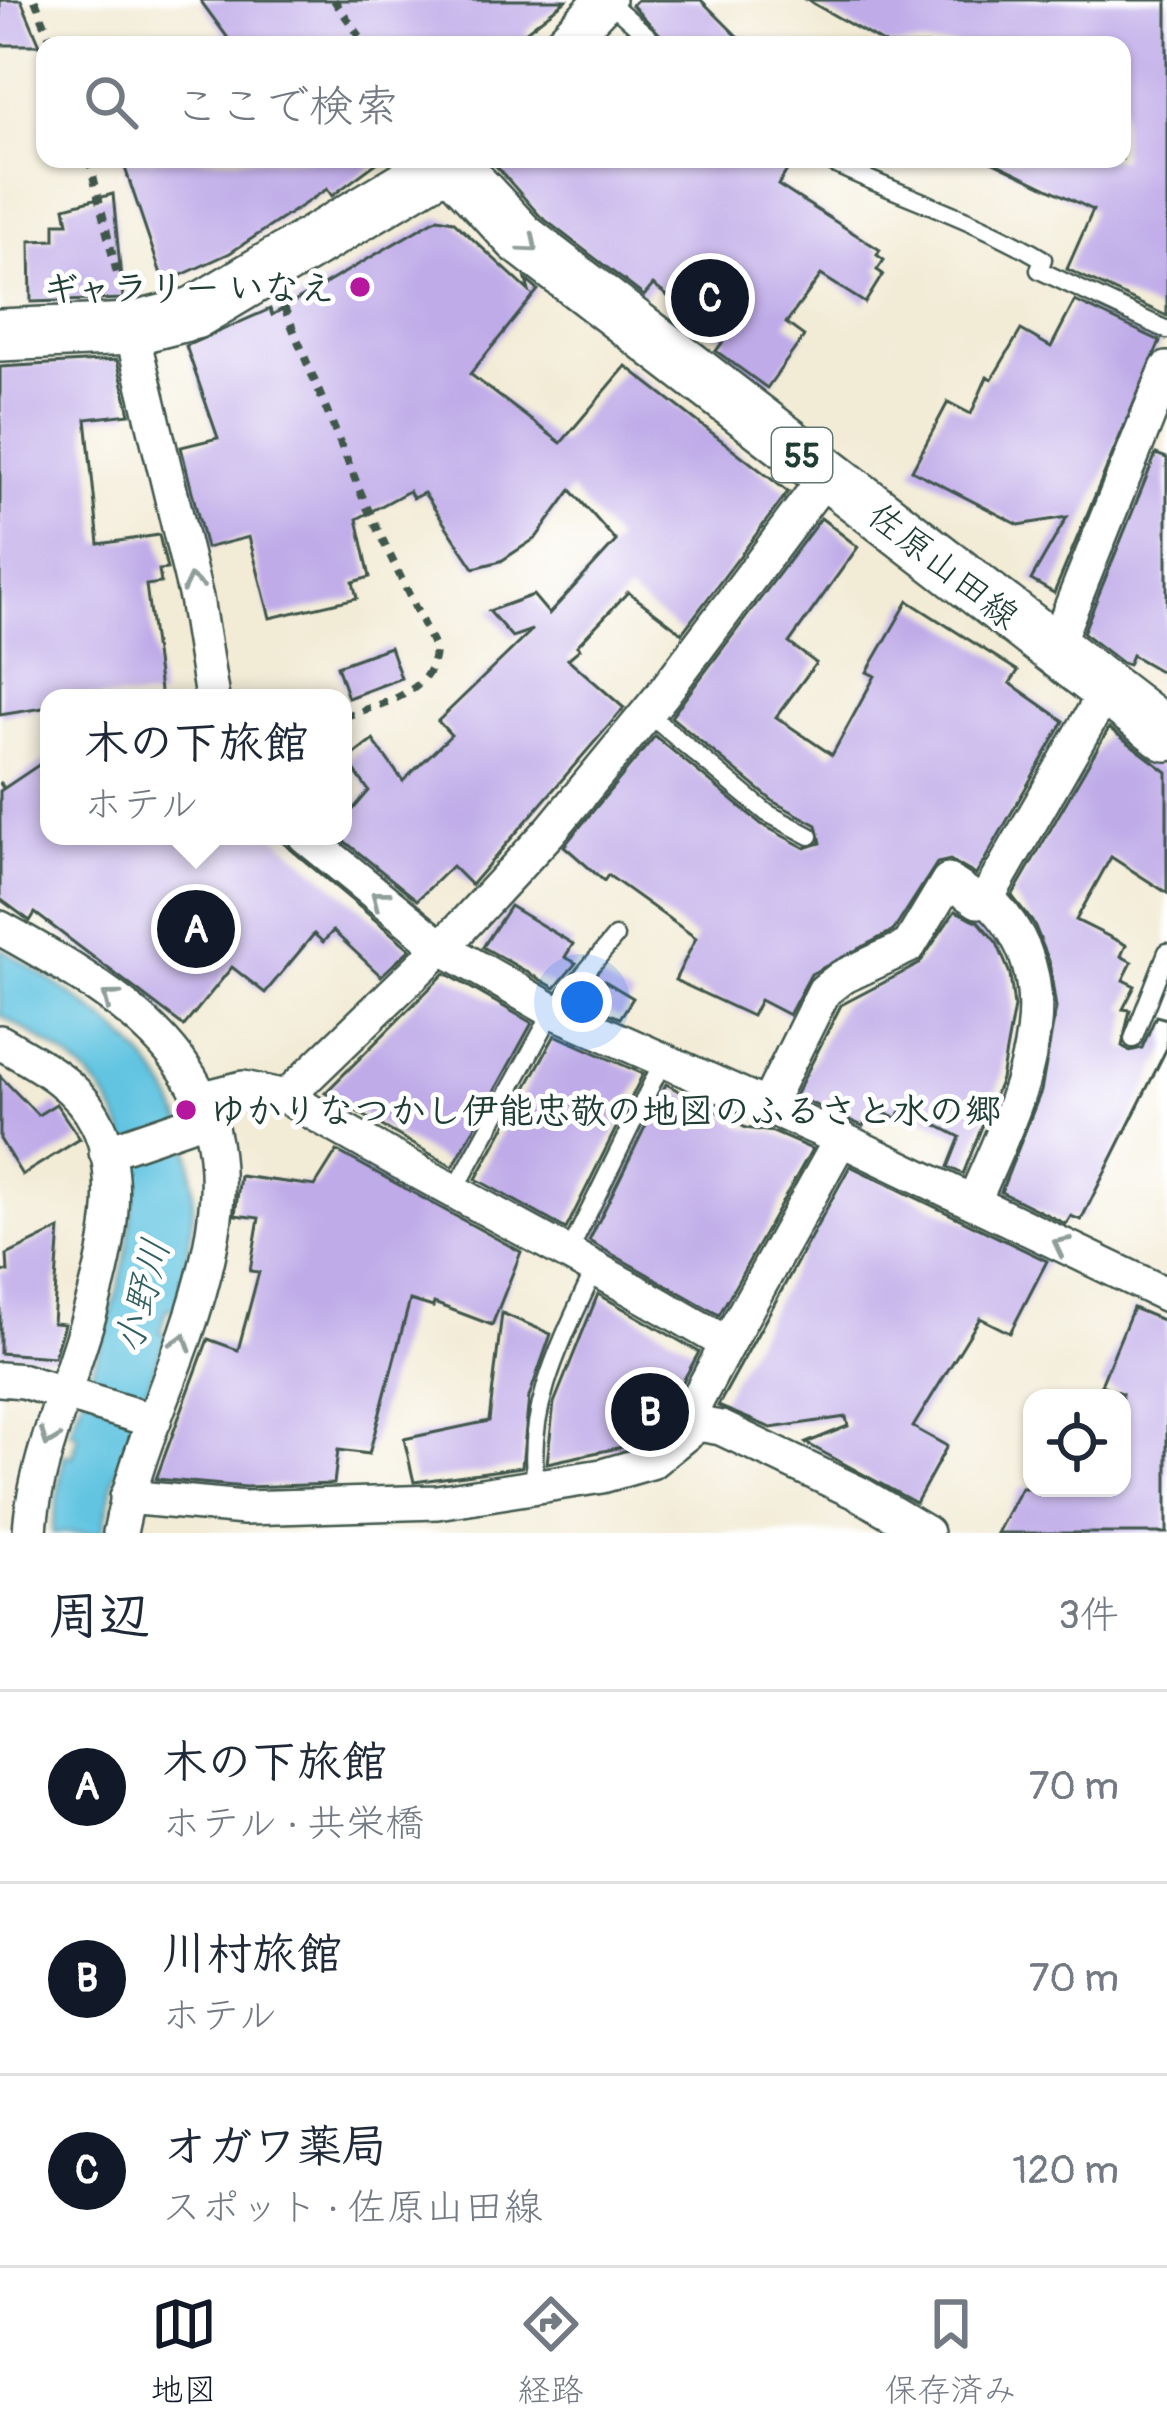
<!DOCTYPE html>
<html lang="ja">
<meta charset="utf-8">
<style>
body{margin:0;font-family:Pangolin,"Klee One",sans-serif;background:#f6f6f7;color:#1f2937}
.controls{position:absolute;right:36px;bottom:36px;display:grid;overflow:hidden;border-radius:24px;box-shadow:0 3px 9px #0004}
.controls button{width:108px;height:108px;display:grid;place-items:center;padding:0;border:0;border-bottom:3px solid #e0e1e3;background:#fff;color:#1f2937;font:60px sans-serif}
.you{position:absolute;left:582px;top:1002px;width:42px;height:42px;margin:-30px;border:9px solid #fff;border-radius:50%;background:#1a73e8;box-shadow:0 0 0 18px #1a73e833}
.badge{display:grid;place-items:center;width:78px;height:78px;border-radius:50%;background:#111827;color:#fff;font-size:39px;font-weight:700}
.pin{position:absolute;translate:-50% -50%;border:6px solid #fff;box-shadow:0 3px 12px #0006}
.popup{position:absolute;left:40px;top:689px;width:312px;height:156px;box-sizing:border-box;display:grid;place-content:center;border-radius:24px;background:#fff;filter:drop-shadow(0 3px 9px #0005);font-size:39px;white-space:nowrap;color:#747a83}
.popup b{font-size:45px;color:#1f2937}
.popup::after{content:'';position:absolute;left:50%;top:100%;margin-left:-24px;border:24px solid transparent;border-top-color:#fff}
.list{margin:0;padding:0;list-style:none}
h2{display:flex;justify-content:space-between;align-items:center;height:156px;margin:0;padding:0 48px;font-size:51px}
h2 small{font-size:39px;font-weight:400;color:#747a83}
.list li{display:grid;grid-template-columns:78px 1fr auto;gap:36px;align-items:center;box-sizing:border-box;height:192px;padding:0 48px;border-top:3px solid #e0e1e3}
.list b{display:block;font-size:45px;white-space:nowrap}
.list p{margin:0;font-size:39px;white-space:nowrap;color:#747a83}
.list em{font-size:39px;font-style:normal;color:#747a83}
.icon{flex:none;width:66px;height:66px;fill:none;stroke:currentColor;stroke-width:2;stroke-linecap:round;stroke-linejoin:round}
.map{position:relative;flex:none;width:1167px;height:1533px;overflow:hidden}
.search{position:absolute;background:#fff;box-shadow:0 3px 9px #0004;left:36px;right:36px;top:36px;height:132px;display:flex;align-items:center;gap:30px;box-sizing:border-box;padding:0 42px;border-radius:24px;color:#747a83;font-size:45px}
.sheet{height:732px;background:#fff}
nav{display:flex;justify-content:space-around;align-items:center;box-sizing:border-box;height:168px;border-top:3px solid #e0e1e3;background:#fff;font-size:33px;color:#747a83}
nav a{display:grid;justify-items:center;gap:6px}
nav .on{color:#111827}
.map>svg:first-child{display:block}
.water{fill:#62c4e1;stroke:#40808a;stroke-width:3}
.building{fill:#bfabe8}
.lines{fill:none;stroke-linecap:round;stroke-linejoin:round}
.service-casing{stroke:#3f574c;stroke-width:21}
.minor-casing{stroke:#3f574c;stroke-width:38}
.tertiary-casing{stroke:#3f574c;stroke-width:44}
.primary-casing{stroke:#3f574c;stroke-width:56}
.path{stroke:#3f574c;stroke-width:8;stroke-dasharray:9 9;stroke-linecap:butt}
.service{stroke:#fff;stroke-width:16}
.minor{stroke:#fff;stroke-width:33}
.tertiary{stroke:#fff;stroke-width:39}
.primary{stroke:#fff;stroke-width:51}
.oneway{stroke:#8f9e9a}
.poi-dot{fill:#b5179e;stroke:#fff;stroke-width:4.5}
.labels{text-anchor:middle;stroke-width:10;stroke-linejoin:round;paint-order:stroke}
.shield{fill:#fff;stroke:#627771;stroke-width:3}
.shield-label{font-size:33px;font-weight:bold;fill:#1f3d34}
.poi-label{font-size:36px;font-weight:bold;fill:#1f3d34;stroke:#fff;text-anchor:end}
.street-label{font-size:36px;fill:#1f3d34;stroke:#fff}
.water-label{font-size:39px;font-style:italic;fill:#305f5f;stroke:#fff}
</style>
<div class="map">
<svg width="1167" height="1533" viewBox="0 0 1167 1533">
<rect width="100%" height="100%" fill="#fff"/>
<filter id="ink" filterUnits="userSpaceOnUse"><feTurbulence type="fractalNoise" baseFrequency=".00833" numOctaves="2"/><feDisplacementMap in="SourceGraphic" scale="24" xChannelSelector="R" yChannelSelector="G"/><feConvolveMatrix kernelMatrix="1 2 1 2 8 2 1 2 1" color-interpolation-filters="sRGB"/></filter>
<filter id="wash" filterUnits="userSpaceOnUse"><feTurbulence type="fractalNoise" baseFrequency=".004" numOctaves="4" result="noise"/><feDisplacementMap in="SourceGraphic" scale="48" xChannelSelector="R" yChannelSelector="G"/><feGaussianBlur stdDeviation="2.7" result="paint"/><feColorMatrix in="noise" values="0 0 0 0 0 0 0 0 0 0 0 0 0 0 0 0 0 1.4 0 .05"/><feComposite in="paint" operator="in"/></filter>
<g filter="url(#wash)">
<rect width="100%" height="100%" fill="#f2ebd5"/>
<!-- water -->
<path class="water" d="M 0,948 C 165,1049 226,1113 176,1310 L 167,1308 L 160,1332 L 167,1335 L 114,1479 L 103,1533 L 52,1533 L 64,1455 L 73,1456 L 78,1435 L 70,1432 C 104,1331 179,1171 91,1079 C 65,1052 32,1034 0,1015 Z"/>
<g id="blocks">
<!-- building -->
<g class="building">
<polygon points="0,0 21,0 40,45 0,45"/>
<polygon points="200,0 566,0 525,32 535,45 233,45"/>
<polygon points="637,0 701,0 746,45 670,45 632,5"/>
<polygon points="807,0 1167,0 1167,316 1067,269 1093,210 987,159 1122,159 1122,45 887,45"/>
<polygon points="122,159 382,159 332,196 327,189 230,253 164,283"/>
<polygon points="490,159 794,159 778,185 880,250 877,255 884,260 877,270 883,274 865,303 821,275 786,323 804,336 767,388 716,351 725,339 653,285 644,296 540,216"/>
<polygon points="113,194 123,299 31,302 30,241 55,240 55,223 68,223 65,207"/>
<polygon points="438,218 453,221 529,291 526,280 538,290 470,374 561,443 626,366 788,492 682,633 628,592 577,646 580,649 568,659 624,708 471,885 452,866 417,900 338,836 343,836 343,821 369,791 347,760 373,740 403,781 451,735 438,721 532,630 512,637 489,611 533,595 549,614 616,541 571,490 536,538 501,561 474,568 424,493 413,498 409,491 357,519 370,577 353,582 357,598 270,618 249,537 206,548 181,447 218,438 186,346 270,309 272,315"/>
<polygon points="1075,301 1160,341 1054,593 1031,580 1067,517 1019,525 912,470 948,402 971,414 987,377 992,379 1021,330 1051,347"/>
<polygon points="117,360 130,414 86,419 99,544 159,535 167,569 159,570 161,583 146,585 161,698 49,698 49,707 0,715 0,367"/>
<polygon points="1156,454 1167,458 1167,675 1132,655 1128,665 1122,663 1083,633"/>
<polygon points="821,518 858,547 789,643 816,663 776,717 832,755 875,676 867,672 908,601 1018,671 1010,683 1064,721 976,875 950,860 937,863 894,930 811,974 789,1015 760,1000 752,1016 675,980 696,938 608,875 604,881 564,846 655,736 761,824 805,848 821,843 817,825 774,802 671,717"/>
<polygon points="390,647 401,678 348,698 337,666"/>
<polygon points="1109,728 1167,772 1167,893 1111,857 1076,920 1126,945 1121,956 1132,962 1123,980 1135,986 1123,1009 1130,1010 1122,1046 1130,1051 1142,1048 1156,1016 1167,1019 1167,1048 1081,1220 1071,1216 1066,1224 1001,1192 1041,1091 1056,1008 1049,961 1034,924 1012,896"/>
<polygon points="49,758 49,836 275,836 410,949 381,976 333,931 323,942 314,934 265,993 232,967 184,1026 35,913 30,921 0,899 0,791"/>
<polygon points="510,906 573,944 565,957 576,963 555,988 483,947"/>
<polygon points="955,911 979,922 997,943 1010,974 1014,1007 1001,1079 963,1174 948,1167 960,1137 903,1108 897,1119 872,1107 863,1126 795,1096 841,1005 919,964"/>
<polygon points="445,973 532,1023 453,1167 325,1093"/>
<polygon points="598,977 633,998 620,1018 579,1000"/>
<polygon points="555,1035 643,1074 566,1229 476,1179"/>
<polygon points="0,1076 38,1115 56,1104 80,1139 22,1175 0,1139"/>
<polygon points="666,1084 746,1128 773,1132 812,1149 719,1315 589,1241"/>
<polygon points="337,1151 521,1252 492,1325 434,1303 433,1307 410,1300 369,1454 338,1450 334,1484 245,1487 156,1479 208,1339 238,1350 259,1272 250,1271 259,1218 235,1215 240,1176 315,1186"/>
<polygon points="850,1166 1047,1261 1010,1333 980,1318 913,1427 947,1446 916,1503 806,1443 848,1426 846,1417 771,1428 718,1406"/>
<polygon points="60,1229 53,1323 64,1324 54,1357 0,1353 0,1271 8,1272 7,1255"/>
<polygon points="598,1294 699,1352 675,1396 675,1416 641,1443 547,1463 554,1403"/>
<polygon points="1133,1308 1167,1322 1167,1533 997,1533 1021,1488 1122,1488 1122,1393 1101,1385"/>
<polygon points="502,1313 551,1334 529,1397 522,1467 414,1482 404,1439 489,1421"/>
</g>
</g>
</g>
<g filter="url(#ink)">
<use href="#blocks" fill-opacity="0" stroke="#3f574c" stroke-width="3"/>
<g class="lines">
<!-- service casing -->
<g class="service-casing">
<g id="service">
<polyline points="607,0 658,45"/>
<path d="M 824,159 C 897,195 973,217 1043,259 L 1039,270 L 1167,330"/>
<polyline points="647,713 767,813 810,836"/>
<polyline points="1133,1039 1167,952"/>
<polyline points="453,1194 553,1011 615,937"/>
<polyline points="570,1250 662,1063"/>
<path d="M 536,1484 C 525,1407 565,1335 596,1267"/>
</g>
</g>
<!-- minor casing -->
<g class="minor-casing">
<g id="minor">
<polyline points="131,329 196,598 212,698"/>
<polyline points="1054,650 1167,369"/>
<polyline points="305,836 441,947 553,1011 841,1139 1167,1295"/>
<path d="M 0,928 C 194,1034 264,1109 186,1334 C 163,1400 133,1464 120,1533"/>
<path d="M 0,1042 C 36,1063 77,1083 97,1123 C 152,1232 35,1417 30,1533"/>
<path d="M 286,1097 C 432,1183 582,1257 727,1344 L 694,1406 L 698,1424 L 721,1428 L 860,1494 L 926,1533"/>
<polyline points="204,1098 243,1088 286,1097 455,934 551,830 662,695 827,475"/>
<polyline points="766,1108 824,991 842,977 909,946 948,881 978,901 987,898"/>
<polyline points="106,1152 211,1116"/>
<path d="M 974,1201 C 1016,1103 1080,986 987,898 L 1107,689"/>
<polyline points="727,1344 841,1139"/>
<polyline points="0,1379 23,1381 154,1421"/>
<polyline points="127,1497 244,1508 437,1502 602,1476 651,1462 698,1424"/>
</g>
</g>
<!-- tertiary casing -->
<g class="tertiary-casing">
<polyline id="tertiary" points="562,45 605,0"/>
</g>
<!-- primary casing -->
<g class="primary-casing">
<polyline id="primary" points="0,335 131,329 194,313 449,161 520,238 1167,735"/>
</g>
<!-- path -->
<g class="path">
<polyline points="35,0 53,45"/>
<polyline points="334,0 366,45"/>
<polyline points="89,159 120,286"/>
<path d="M 284,307 L 365,503 L 435,649 C 434,695 378,704 343,717"/>
<polyline points="0,786 3,784"/>
</g>
<!-- service -->
<use href="#service" class="service"/>
<!-- minor -->
<use href="#minor" class="minor"/>
<!-- tertiary -->
<use href="#tertiary" class="tertiary"/>
<!-- primary -->
<use href="#primary" class="primary"/>
</g>
<!-- one-way arrows -->
<defs><path id="oneway-chevron" d="M-2-3.5L2.5 0L-2 3.5" fill="none" stroke-width="1.6" stroke-linecap="round" stroke-linejoin="round" transform="scale(3)"/></defs>
<g class="oneway">
<use href="#oneway-chevron" transform="translate(530 245) rotate(40)"/>
<use href="#oneway-chevron" transform="translate(192 583) rotate(-103)"/>
<use href="#oneway-chevron" transform="translate(379 898) rotate(-142)"/>
<use href="#oneway-chevron" transform="translate(110 998) rotate(-143)"/>
<use href="#oneway-chevron" transform="translate(1061 1245) rotate(-153)"/>
<use href="#oneway-chevron" transform="translate(182 1342) rotate(-71)"/>
<use href="#oneway-chevron" transform="translate(49 1438) rotate(111)"/>
</g>
</g>
<!-- markers -->
<g class="poi-dot">
<circle cx="360" cy="287" r="12"/>
<circle cx="186" cy="1110" r="12"/>
</g>
<g class="labels">
<!-- shield labels -->
<rect class="shield" x="772" y="428" width="60" height="54" rx="9"/>
<g class="shield-label">
<text x="802" y="467">55</text>
</g>
<!-- poi labels -->
<g class="poi-label">
<text x="336" y="300">ギャラリー いなえ</text>
<text x="210" y="1123" text-anchor="start">ゆかりなつかし伊能忠敬の地図のふるさと水の郷</text>
</g>
<!-- street labels -->
<g class="street-label">
<text transform="translate(944 565) rotate(38)" y="13">佐原山田線</text>
</g>
<!-- water labels -->
<g class="water-label">
<text transform="translate(141 1296) rotate(-75)" y="14">小野川</text>
</g>
</g>
</svg>
<div class="controls">
<button><svg class="icon" aria-label="locate" viewBox="0 0 24 24"><circle cx="12" cy="12" r="6"/><path d="M12 2v4M12 18v4M2 12h4M18 12h4"/></svg></button>
</div>
<div class="you"></div>
<div class="pin badge" style="left:196px;top:929px">A</div>
<div class="popup"><b>木の下旅館</b>ホテル</div>
<div class="pin badge" style="left:650px;top:1412px">B</div>
<div class="pin badge" style="left:710px;top:298px">C</div>
<div class="search"><svg class="icon" aria-label="search" viewBox="0 0 24 24"><circle cx="10" cy="10" r="6"/><path d="M15 15l6 6"/></svg>ここで検索</div>
</div>
<section class="sheet">
<h2>周辺<small>3件</small></h2>
<ul class="list">
<li><span class="badge">A</span><div><b>木の下旅館</b><p>ホテル · 共栄橋</p></div><em>70 m</em></li>
<li><span class="badge">B</span><div><b>川村旅館</b><p>ホテル</p></div><em>70 m</em></li>
<li><span class="badge">C</span><div><b>オガワ薬局</b><p>スポット · 佐原山田線</p></div><em>120 m</em></li>
</ul>
</section>
<nav>
<a class="on"><svg class="icon" aria-label="map" viewBox="0 0 24 24"><path d="M3 6l6-2 6 2 6-2v14l-6 2-6-2-6 2zM9 4v14M15 6v14"/></svg>地図</a>
<a><svg class="icon" aria-label="directions" viewBox="0 0 24 24"><path d="M12 3l9 9-9 9-9-9zM9 14v-3h6M13 9l2 2-2 2"/></svg>経路</a>
<a><svg class="icon" aria-label="saved" viewBox="0 0 24 24"><path d="M7 4h10v16l-5-4-5 4z"/></svg>保存済み</a>
</nav>
